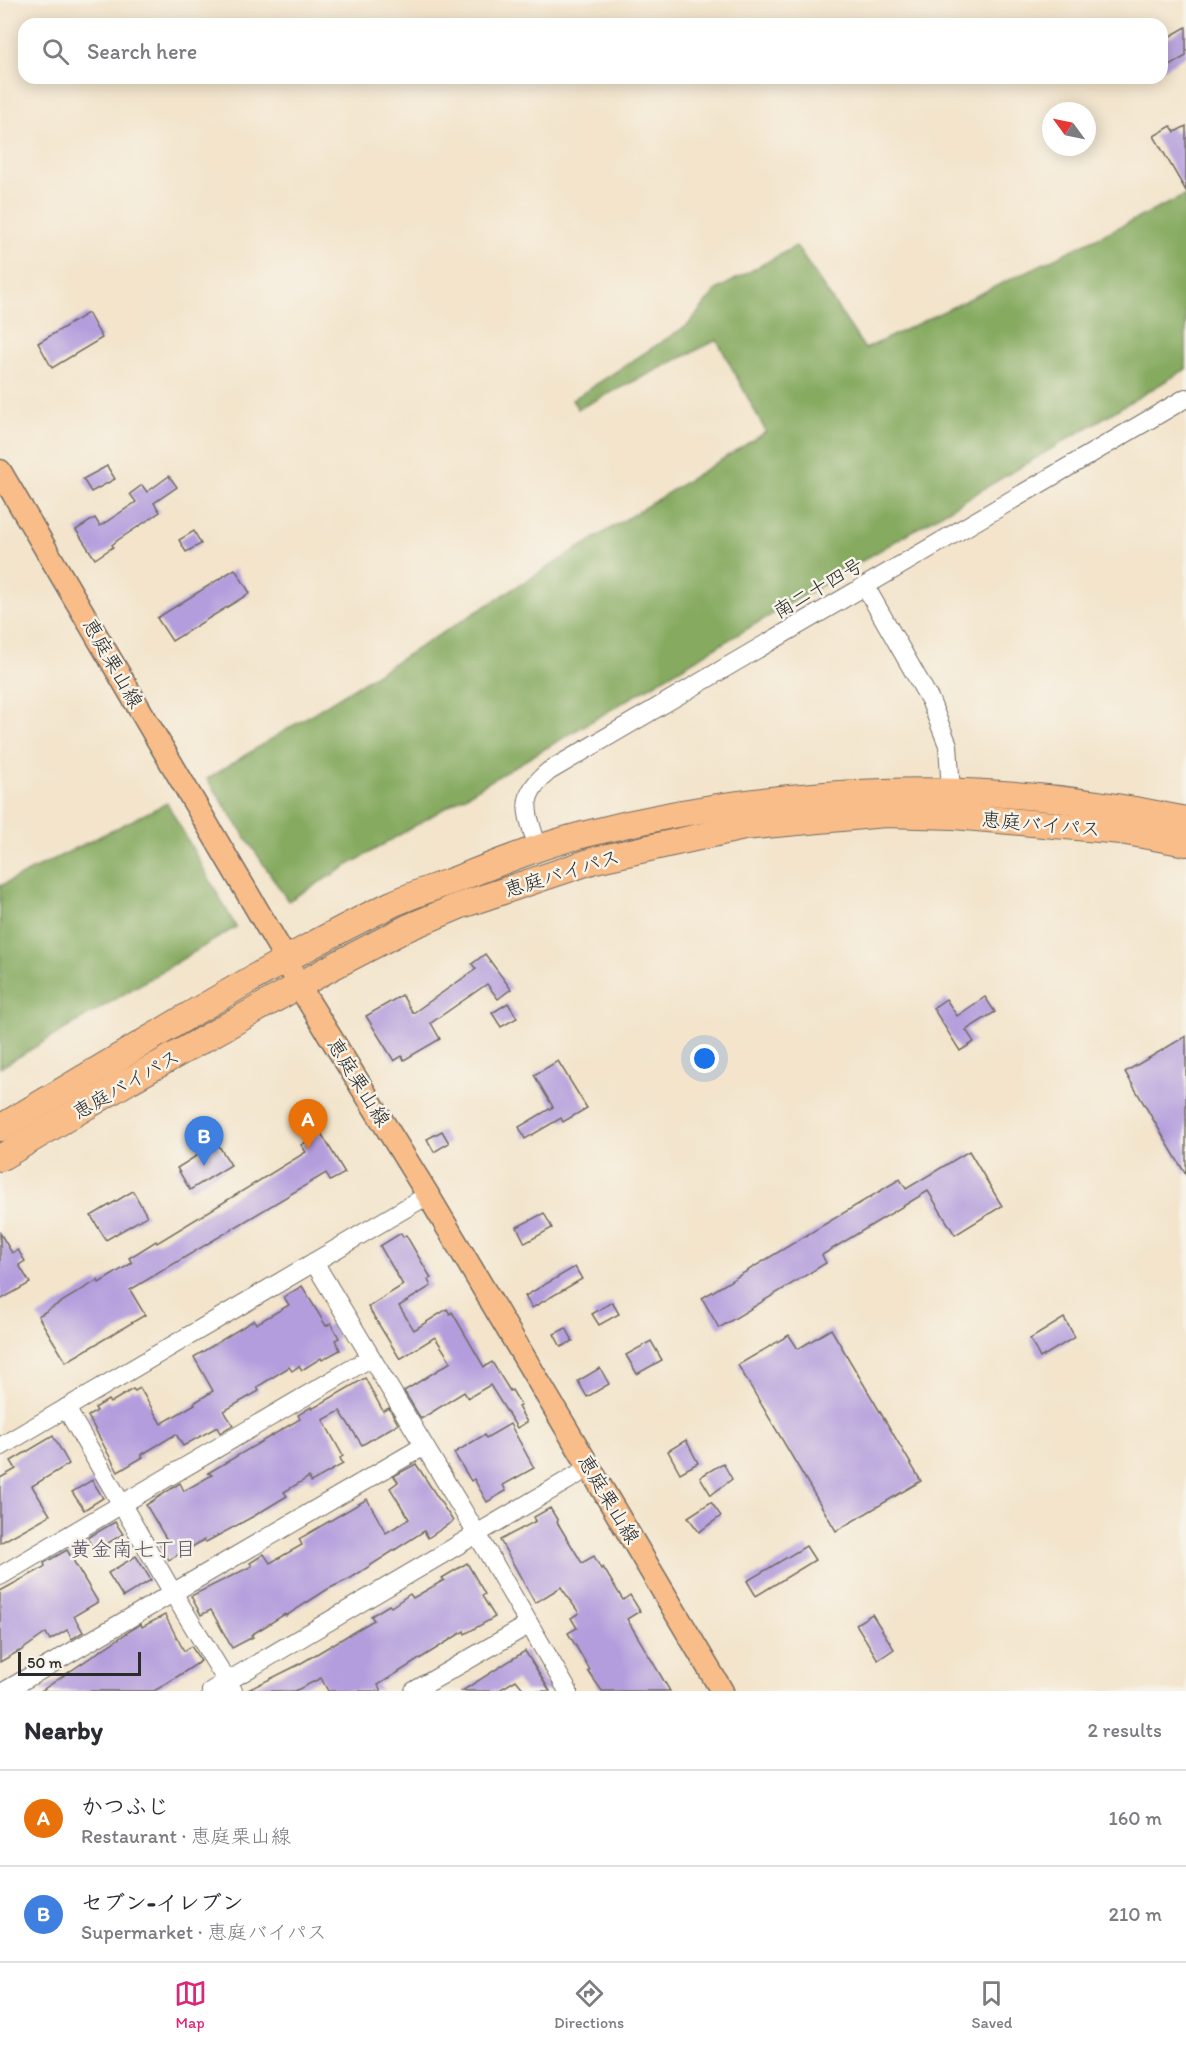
<!DOCTYPE html>
<meta charset="utf-8">
<style>
body{margin:0;font-family:Itim,"Klee One",sans-serif;background:#f2f2f3;color:#2b2b33}
.compass{position:absolute;left:1042px;top:102px;width:54px;height:54px;border-radius:50%;background:#fff;box-shadow:0 3px 15px #0003;rotate:303deg}
.scale{position:absolute;left:18px;bottom:15px;width:123px;box-sizing:border-box;padding-left:6px;border:3px solid #2b2b2b;border-top:0;font-size:16px;line-height:21px;white-space:nowrap;color:#2b2b2b;-webkit-text-stroke:4px #f7f3e8;paint-order:stroke}
.you{position:absolute;left:705px;top:1059px;width:21px;height:21px;margin:-15px;border:4px solid #fff;border-radius:50%;background:#1a73e8;box-shadow:0 0 0 9px #1a73e833}
.badge{display:grid;place-items:center;width:39px;height:39px;border-radius:50%;background:#db2777;color:#fff;font-size:20px;font-weight:700}
.pin{position:absolute;translate:-50% -50px;filter:drop-shadow(0 2px 3px #0008)}
.pin::after{content:'';position:absolute;top:32px;width:21px;height:18px;background:inherit;clip-path:polygon(0 0,100% 0,50% 100%)}
.list{margin:0;padding:0;list-style:none}
h2{display:flex;justify-content:space-between;align-items:center;height:78px;margin:0;padding:0 24px;font-size:26px}
h2 small{font-size:20px;font-weight:400;color:#7c7c81}
.list li{display:grid;grid-template-columns:39px 1fr auto;gap:18px;align-items:center;box-sizing:border-box;height:96px;padding:0 24px;border-top:2px solid #e1e1e2}
.list b{display:block;font-size:22px;white-space:nowrap}
.list p{margin:0;font-size:20px;white-space:nowrap;color:#7c7c81}
.list em{font-size:20px;font-style:normal;color:#7c7c81}
.icon{flex:none;width:33px;height:33px;fill:none;stroke:currentColor;stroke-width:2;stroke-linecap:round;stroke-linejoin:round}
.map{position:relative;flex:none;width:1186px;height:1691px;overflow:hidden}
.search{position:absolute;background:#fff;box-shadow:0 3px 15px #0003;left:18px;right:18px;top:18px;height:66px;display:flex;align-items:center;gap:15px;box-sizing:border-box;padding:0 21px;border-radius:18px;color:#7c7c81;font-size:22px}
.sheet{height:270px;background:#fff}
nav{display:flex;justify-content:space-around;align-items:center;box-sizing:border-box;height:84px;border-top:2px solid #e1e1e2;background:#fff;font-size:16px;color:#7c7c81}
nav a{display:grid;justify-items:center;gap:3px}
nav .on{color:#db2777}
.map>svg:first-child{display:block}
.forest{fill:#86aa60;stroke:#586a46;stroke-width:1.5}
.building{fill:#b49ddd}
.lines{fill:none;stroke-linecap:round;stroke-linejoin:round}
.minor-casing{stroke:#716c63;stroke-width:20}
.major-casing{stroke:#716c63;stroke-width:25}
.highway-casing{stroke:#716c63;stroke-width:28}
.minor{stroke:#fff;stroke-width:18}
.major{stroke:#f9bd89;stroke-width:22}
.highway{stroke:#f9bd89;stroke-width:26}
.labels{text-anchor:middle;stroke-width:5;stroke-linejoin:round;paint-order:stroke}
.street-label{font-size:20px;fill:#2b2b2b;stroke:#f7f3e8}
.neighbourhood-label{font-size:21px;fill:#5b5369;stroke:#f7f3e8}
</style>
<div class="map">
<svg width="1186" height="1691" viewBox="0 0 1186 1691">
<rect width="100%" height="100%" fill="#f7f3e8"/>
<filter id="ink" filterUnits="userSpaceOnUse"><feTurbulence type="fractalNoise" baseFrequency=".0167" numOctaves="2"/><feDisplacementMap in="SourceGraphic" scale="12" xChannelSelector="R" yChannelSelector="G"/><feConvolveMatrix kernelMatrix="1 2 1 2 8 2 1 2 1" color-interpolation-filters="sRGB"/></filter>
<filter id="wash" filterUnits="userSpaceOnUse"><feTurbulence type="fractalNoise" baseFrequency=".008" numOctaves="4" result="noise"/><feDisplacementMap in="SourceGraphic" scale="24" xChannelSelector="R" yChannelSelector="G"/><feGaussianBlur stdDeviation="1.35" result="paint"/><feColorMatrix in="noise" values="0 0 0 0 0 0 0 0 0 0 0 0 0 0 0 0 0 1.4 0 .05"/><feComposite in="paint" operator="in"/></filter>
<g filter="url(#wash)">
<rect width="100%" height="100%" fill="#f3e4cb"/>
<!-- forest -->
<g class="forest">
<polygon points="1186,195 1186,369 288,901 207,779 766,432 717,340 578,409 572,400 688,325 716,290 796,246 865,349"/>
<polygon points="167,803 236,927 0,1068 0,886"/>
</g>
<g id="blocks">
<!-- building -->
<g class="building">
<polygon points="1186,27 1186,56 1162,70 1162,41"/>
<polygon points="1171,126 1175,132 1186,126 1186,191 1154,136"/>
<polygon points="88,313 102,338 52,368 38,343"/>
<polygon points="107,466 115,479 91,492 83,479"/>
<polygon points="169,476 177,487 154,503 160,512 118,540 112,545 113,547 95,559 76,530 95,518 100,526 136,502 130,494 142,485 147,492"/>
<polygon points="194,531 201,544 186,552 179,540"/>
<polygon points="235,569 250,593 172,641 157,618"/>
<polygon points="485,954 511,989 498,999 487,984 431,1023 440,1039 404,1060 402,1056 394,1061 366,1016 402,995 413,1013 476,969 472,964"/>
<polygon points="985,997 995,1012 966,1030 974,1042 960,1051 933,1008 946,999 957,1016"/>
<polygon points="508,1003 517,1018 501,1027 492,1013"/>
<polygon points="1186,1036 1186,1175 1125,1072"/>
<polygon points="558,1061 587,1108 563,1122 561,1118 525,1139 519,1127 553,1107 534,1075"/>
<polygon points="442,1131 449,1143 434,1152 427,1139"/>
<polygon points="321,1133 345,1173 330,1181 326,1173 130,1290 145,1315 66,1362 38,1316 98,1280 99,1283 132,1263 129,1258 156,1241 157,1243 306,1152 301,1145"/>
<polygon points="217,1143 231,1165 190,1190 177,1168"/>
<polygon points="969,1151 1002,1206 955,1235 928,1191 822,1255 826,1263 719,1328 702,1298 900,1179 906,1189"/>
<polygon points="133,1191 147,1216 106,1240 91,1216"/>
<polygon points="544,1213 552,1228 525,1243 517,1227"/>
<polygon points="0,1233 12,1253 18,1250 25,1261 19,1265 30,1283 0,1300"/>
<polygon points="401,1233 403,1237 406,1235 431,1278 428,1280 431,1286 399,1306 414,1330 447,1309 450,1314 452,1312 484,1367 492,1362 510,1391 512,1390 521,1405 518,1407 527,1422 517,1428 490,1385 468,1398 464,1392 421,1419 404,1391 451,1362 435,1337 400,1359 368,1307 403,1285 380,1246"/>
<polygon points="575,1267 582,1279 532,1308 525,1296"/>
<polygon points="302,1286 326,1326 331,1323 339,1338 335,1340 340,1350 322,1360 321,1358 302,1370 299,1366 292,1371 289,1367 257,1387 259,1391 224,1411 233,1425 220,1433 217,1427 183,1446 176,1434 141,1455 143,1457 118,1472 88,1416 97,1411 95,1408 108,1400 110,1403 133,1389 135,1391 140,1388 161,1424 195,1404 194,1403 213,1391 194,1357 254,1320 256,1324 289,1305 284,1297"/>
<polygon points="612,1302 619,1314 599,1325 592,1314"/>
<polygon points="1064,1318 1075,1337 1040,1358 1030,1339"/>
<polygon points="566,1328 573,1341 561,1347 554,1334"/>
<polygon points="831,1329 921,1481 836,1531 738,1365 789,1335 798,1349"/>
<polygon points="651,1341 662,1360 637,1374 626,1355"/>
<polygon points="600,1368 609,1384 587,1397 578,1381"/>
<polygon points="365,1378 383,1411 389,1408 398,1424 362,1445 340,1411 323,1420 343,1456 340,1458 343,1464 311,1482 309,1477 284,1492 287,1496 254,1516 206,1542 204,1540 169,1560 160,1544 167,1540 146,1505 180,1483 184,1491 212,1475 208,1473 300,1419 298,1415 311,1407 312,1409"/>
<polygon points="510,1424 534,1468 503,1485 506,1491 487,1502 474,1479 471,1481 454,1453 484,1435 486,1438"/>
<polygon points="53,1436 69,1464 32,1486 50,1515 0,1543 0,1478 16,1469 11,1461"/>
<polygon points="686,1440 698,1463 680,1473 668,1451"/>
<polygon points="723,1463 732,1479 711,1495 700,1477"/>
<polygon points="416,1464 453,1521 428,1538 424,1531 351,1578 328,1589 286,1616 285,1614 251,1635 253,1637 232,1648 211,1610 201,1615 191,1596 252,1566 250,1563 264,1554 270,1563 302,1545 299,1539 367,1499 386,1533 409,1519 390,1488 398,1482 394,1476"/>
<polygon points="92,1480 103,1498 84,1510 72,1492"/>
<polygon points="711,1502 721,1516 699,1532 688,1517"/>
<polygon points="550,1508 558,1521 557,1522 582,1563 594,1556 601,1569 603,1567 623,1600 630,1595 640,1611 627,1619 670,1691 602,1691 588,1671 590,1670 568,1633 577,1628 571,1618 579,1613 561,1587 535,1603 500,1540 536,1521 534,1517"/>
<polygon points="115,1522 123,1534 95,1551 87,1538"/>
<polygon points="806,1546 815,1560 756,1596 747,1581"/>
<polygon points="67,1550 98,1602 74,1616 83,1632 72,1639 67,1630 50,1640 46,1633 19,1652 19,1651 0,1662 0,1591 39,1570 45,1566 44,1563"/>
<polygon points="136,1556 151,1580 123,1597 108,1573"/>
<polygon points="467,1563 485,1594 482,1596 495,1617 465,1634 464,1631 378,1685 381,1691 328,1691 321,1678 295,1691 246,1691 298,1665 374,1620 371,1616 389,1605 391,1607 410,1594 413,1598 444,1580 442,1578"/>
<polygon points="872,1614 894,1649 878,1660 856,1624"/>
<polygon points="165,1615 184,1651 191,1646 201,1661 166,1684 154,1691 41,1691 130,1631 141,1624 142,1627"/>
<polygon points="525,1651 550,1691 525,1691 516,1680 498,1691 462,1691"/>
</g>
</g>
</g>
<g filter="url(#ink)">
<use href="#blocks" fill-opacity="0" stroke="#716c63" stroke-width="1.5"/>
<g class="lines">
<!-- minor casing -->
<g class="minor-casing">
<g id="minor">
<polyline points="865,586 930,700 948,745 951,791"/>
<path d="M 538,849 C 528,813 516,798 549,771 L 1186,398"/>
<polyline points="314,1262 477,1534 568,1691"/>
<polyline points="66,1408 173,1593 233,1691"/>
<polyline points="0,1447 428,1195"/>
<polyline points="0,1576 370,1358"/>
<polyline points="5,1691 424,1446"/>
<polyline points="211,1691 590,1467"/>
<polyline points="414,1691 528,1625"/>
</g>
</g>
<!-- major casing -->
<g class="major-casing">
<polyline id="major" points="0,471 286,959 299,986 428,1195 722,1691"/>
</g>
<!-- highway casing -->
<g class="highway-casing">
<g id="highway">
<path d="M 0,1128 C 62,1091 124,1054 186,1017 C 253,978 321,938 392,904 C 412,895 435,887 457,879 C 498,863 539,846 582,835 C 778,784 988,776 1186,820"/>
<polyline points="0,1158 129,1081 332,967 407,928 459,906 595,860 744,827 885,814 954,816 1121,831 1186,843"/>
</g>
</g>
<!-- minor -->
<use href="#minor" class="minor"/>
<!-- major -->
<use href="#major" class="major"/>
<!-- highway -->
<use href="#highway" class="highway"/>
</g>
</g>
<g class="labels">
<!-- street labels -->
<g class="street-label">
<text transform="translate(818 588) rotate(-30)" y="7">南二十四号</text>
<text transform="translate(113 663) rotate(60)" y="7">恵庭栗山線</text>
<text transform="translate(1041 824) rotate(5)" y="7">恵庭バイパス</text>
<text transform="translate(562 873) rotate(-17)" y="7">恵庭バイパス</text>
<text transform="translate(359 1082) rotate(58)" y="7">恵庭栗山線</text>
<text transform="translate(126 1084) rotate(-30)" y="7">恵庭バイパス</text>
<text transform="translate(609 1499) rotate(59)" y="7">恵庭栗山線</text>
</g>
<!-- neighbourhood labels -->
<g class="neighbourhood-label">
<text x="133" y="1556">黄金南七丁目</text>
</g>
</g>
</svg>
<svg class="compass" viewBox="-18 -18 36 36"><path d="M0-13l5 13h-10z" fill="#e53935"/><path d="M0 13l5-13h-10z" fill="#7c7c81"/></svg>
<div class="scale">50 m</div>
<div class="you"></div>
<div class="pin badge" style="left:308px;top:1149px;background:#e8710a">A</div>
<div class="pin badge" style="left:204px;top:1166px;background:#3f7fe0">B</div>
<div class="search"><svg class="icon" aria-label="search" viewBox="0 0 24 24"><circle cx="10" cy="10" r="6"/><path d="M15 15l6 6"/></svg>Search here</div>
</div>
<section class="sheet">
<h2>Nearby<small>2 results</small></h2>
<ul class="list">
<li><span class="badge" style="background:#e8710a">A</span><div><b>かつふじ</b><p>Restaurant · 恵庭栗山線</p></div><em>160 m</em></li>
<li><span class="badge" style="background:#3f7fe0">B</span><div><b>セブン-イレブン</b><p>Supermarket · 恵庭バイパス</p></div><em>210 m</em></li>
</ul>
</section>
<nav>
<a class="on"><svg class="icon" aria-label="map" viewBox="0 0 24 24"><path d="M3 6l6-2 6 2 6-2v14l-6 2-6-2-6 2zM9 4v14M15 6v14"/></svg>Map</a>
<a><svg class="icon" aria-label="directions" viewBox="0 0 24 24"><path d="M12 3l9 9-9 9-9-9zM9 14v-3h6M13 9l2 2-2 2"/></svg>Directions</a>
<a><svg class="icon" aria-label="saved" viewBox="0 0 24 24"><path d="M7 4h10v16l-5-4-5 4z"/></svg>Saved</a>
</nav>
